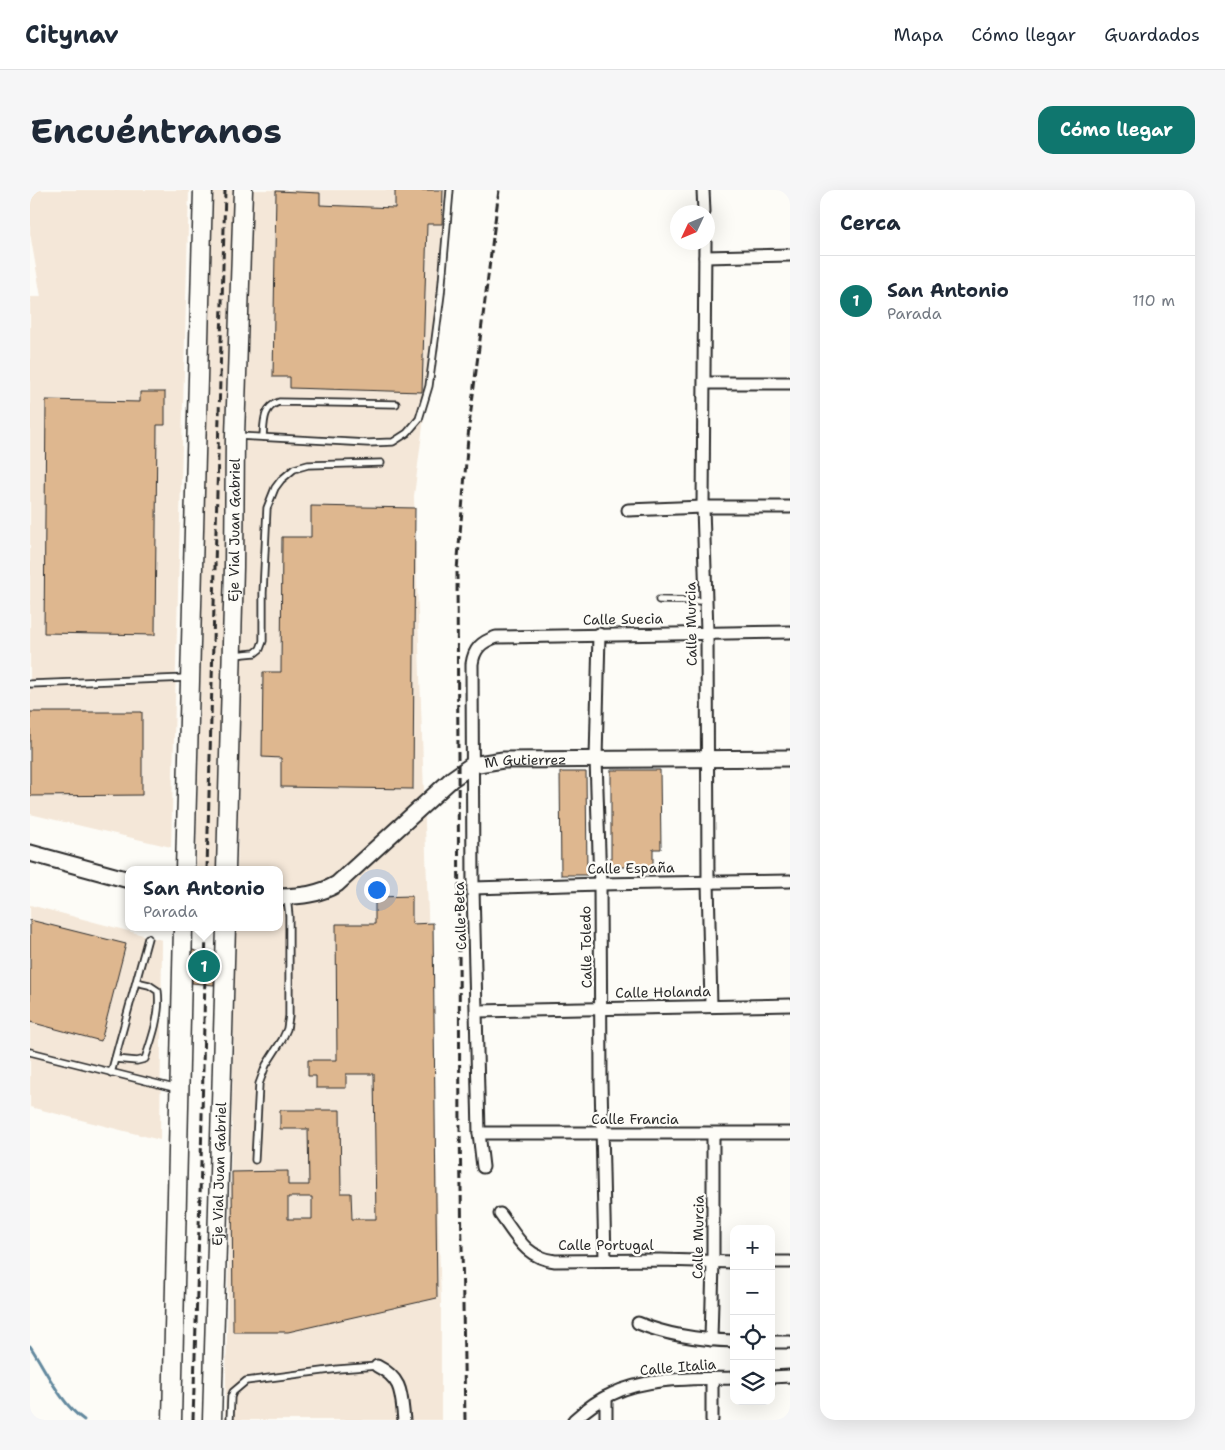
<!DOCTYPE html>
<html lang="es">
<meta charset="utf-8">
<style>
body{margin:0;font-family:"Shantell Sans",sans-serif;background:#f6f6f7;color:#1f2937}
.controls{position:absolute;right:15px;bottom:15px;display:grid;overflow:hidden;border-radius:10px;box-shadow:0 5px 20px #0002}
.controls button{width:45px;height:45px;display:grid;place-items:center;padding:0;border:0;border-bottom:1px solid #e0e1e3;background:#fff;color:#1f2937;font:25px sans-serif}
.compass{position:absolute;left:640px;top:15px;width:45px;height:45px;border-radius:50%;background:#fff;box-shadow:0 5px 20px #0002;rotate:226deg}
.you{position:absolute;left:346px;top:699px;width:18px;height:18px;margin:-12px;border:4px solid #fff;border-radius:50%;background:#1a73e8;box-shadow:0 0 0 8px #1a73e833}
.badge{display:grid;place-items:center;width:32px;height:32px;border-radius:50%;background:#0f766e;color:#fff;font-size:16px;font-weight:700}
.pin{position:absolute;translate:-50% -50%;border:2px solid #fff;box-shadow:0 1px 5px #0006}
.popup{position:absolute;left:95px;top:676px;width:158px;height:65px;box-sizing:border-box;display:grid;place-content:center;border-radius:10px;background:#fff;filter:drop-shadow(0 1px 4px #0005);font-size:16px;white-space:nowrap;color:#747a83}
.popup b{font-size:19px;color:#1f2937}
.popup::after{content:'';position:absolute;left:50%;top:100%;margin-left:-10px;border:10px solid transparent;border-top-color:#fff}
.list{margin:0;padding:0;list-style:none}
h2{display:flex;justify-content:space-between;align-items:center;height:65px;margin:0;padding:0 20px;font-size:21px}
h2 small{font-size:16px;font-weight:400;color:#747a83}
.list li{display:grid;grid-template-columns:32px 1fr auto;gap:15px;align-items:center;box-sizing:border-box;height:90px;padding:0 20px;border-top:1px solid #e0e1e3}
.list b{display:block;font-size:19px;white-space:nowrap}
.list p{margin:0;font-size:16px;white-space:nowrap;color:#747a83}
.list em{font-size:16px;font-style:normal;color:#747a83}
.icon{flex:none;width:28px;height:28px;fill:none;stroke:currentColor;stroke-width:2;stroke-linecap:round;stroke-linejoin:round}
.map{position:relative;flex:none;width:760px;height:1230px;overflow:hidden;border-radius:15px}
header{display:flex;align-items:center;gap:30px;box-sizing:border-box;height:70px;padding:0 25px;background:#fff;border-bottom:1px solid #e0e1e3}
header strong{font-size:24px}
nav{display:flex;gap:28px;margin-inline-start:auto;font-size:18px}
.intro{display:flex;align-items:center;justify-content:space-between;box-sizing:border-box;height:120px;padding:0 30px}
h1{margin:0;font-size:35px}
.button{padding:12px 22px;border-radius:15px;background:#0f766e;color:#fff;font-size:18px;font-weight:700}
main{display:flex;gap:30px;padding:0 30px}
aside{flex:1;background:#fff;border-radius:15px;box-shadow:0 5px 20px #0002}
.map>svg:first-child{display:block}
.built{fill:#f4e7d8}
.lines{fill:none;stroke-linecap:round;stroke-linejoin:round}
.stream{stroke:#63899e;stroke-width:3}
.building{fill:#deb78f;stroke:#2b2b2b;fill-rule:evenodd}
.lane-casing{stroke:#2b2b2b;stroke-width:9}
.street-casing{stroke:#2b2b2b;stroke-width:15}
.secondary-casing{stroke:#2b2b2b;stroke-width:19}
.primary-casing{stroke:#2b2b2b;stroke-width:21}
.lane{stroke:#fdfcf7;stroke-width:5.5}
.street{stroke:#fdfcf7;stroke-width:11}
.secondary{stroke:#fdfcf7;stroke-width:15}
.primary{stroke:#fdfcf7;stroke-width:18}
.rail{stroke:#2b2b2b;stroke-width:3;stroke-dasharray:8 4;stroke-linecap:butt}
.labels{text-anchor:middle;stroke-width:4.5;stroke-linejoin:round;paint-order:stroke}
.street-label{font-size:14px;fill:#2b2b2b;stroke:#fdfcf7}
</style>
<header>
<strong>Citynav</strong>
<nav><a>Mapa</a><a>Cómo llegar</a><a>Guardados</a></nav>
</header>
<div class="intro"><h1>Encuéntranos</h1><a class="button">Cómo llegar</a></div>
<main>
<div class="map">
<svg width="760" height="1230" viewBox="0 0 760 1230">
<rect width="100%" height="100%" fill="#fdfcf7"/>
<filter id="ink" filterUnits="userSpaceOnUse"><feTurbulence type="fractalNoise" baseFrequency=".02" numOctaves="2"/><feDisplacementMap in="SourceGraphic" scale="10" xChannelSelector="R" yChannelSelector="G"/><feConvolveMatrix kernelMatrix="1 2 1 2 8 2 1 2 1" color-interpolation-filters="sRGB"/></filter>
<g filter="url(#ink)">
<!-- built -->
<g class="built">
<polygon points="0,0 159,0 141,657 0,624 0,107 11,107 0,43"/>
<polygon points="182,0 203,0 187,680 166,680"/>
<polygon points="221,0 423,0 384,306 411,1111 411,1230 195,1230 206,737 249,737 249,680 207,680"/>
<polygon points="0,715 132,750 130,950 0,917"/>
</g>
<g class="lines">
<!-- stream -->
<path class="stream" d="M 0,1156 C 16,1180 30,1213 54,1230"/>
</g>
<!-- building -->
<g class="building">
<polygon points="365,0 413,0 412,34 397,34 392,202 260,198 260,187 243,187 246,1 290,3 290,15 365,18"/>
<polygon points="110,202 135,202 135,235 127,235 125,445 14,443 16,210 110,212"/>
<polygon points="281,316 385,318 383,599 251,597 251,568 232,567 233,482 251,482 252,347 281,347"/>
<polygon points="0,522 112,522 112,605 0,606"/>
<polygon points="581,580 630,580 631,659 623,659 623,683 613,683 613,677 581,677"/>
<polygon points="530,582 556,582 557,685 531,685"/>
<path d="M 382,706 L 382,734 L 403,733 L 407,1108 L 258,1142 L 203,1142 L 202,982 L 258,981 L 258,995 L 279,995 L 278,939 L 250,939 L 250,920 L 310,920 L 311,1003 L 321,1003 L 322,1029 L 346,1029 L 344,884 L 316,884 L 316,898 L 286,898 L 286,886 L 278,886 L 278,870 L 307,870 L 306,734 L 345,734 L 345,707 ZM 258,1007 L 282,1007 L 282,1029 L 258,1029 Z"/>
<polygon points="0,730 96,754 71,851 0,832"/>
<polygon points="163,760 185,767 184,795 162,793"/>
</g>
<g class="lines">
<!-- lane casing -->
<g class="lane-casing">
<g id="lane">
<polyline points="207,246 338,253 363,252 377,243 389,229 399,196 411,104 420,0"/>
<path d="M 233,247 C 234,232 233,217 249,212 L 366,214"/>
<polyline points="629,410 676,411"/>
<polyline points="204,465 225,463 230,459 233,451 233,403 237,318 245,298 251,290 264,279 278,275 351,273"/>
<polyline points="0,494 158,488"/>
<polyline points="0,862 148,899"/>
<path d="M 85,869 L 107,871 L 115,869 C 122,849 131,823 128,801 L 119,795 L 106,792"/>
<polyline points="81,883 118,748"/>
<polyline points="225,970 229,894 236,875 252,850 257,839 259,826 259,726 257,707"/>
<polyline points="200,1230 201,1207 203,1202 216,1191 308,1179 347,1176"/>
</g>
</g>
<!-- street casing -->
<g class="street-casing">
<g id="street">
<polyline points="673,0 674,22"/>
<polyline points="675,52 673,317 677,442 678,692 681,815"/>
<polyline points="675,67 760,65"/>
<polyline points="675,193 760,193"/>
<polyline points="598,320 673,317 760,317"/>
<polyline points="569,444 566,569 570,694 571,892 575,1070"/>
<polyline points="443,698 570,694 760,691"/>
<polyline points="447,821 760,815"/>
<polyline points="449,943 760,943"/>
<path d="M 453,977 L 449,943 L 443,698 L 442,474 C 444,459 451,452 466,447 L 760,442"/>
<path d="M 470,1024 C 487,1047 495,1067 525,1071 L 630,1070 L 704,1072"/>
<polyline points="741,1072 760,1072"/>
<path d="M 608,1133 C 639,1146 670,1150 704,1151"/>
<polyline points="681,1150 683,1071 683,944"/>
<polyline points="741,1152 760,1152"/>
<path d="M 347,1176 C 373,1189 371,1204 374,1230"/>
<polyline points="741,1187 760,1186"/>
<polyline points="682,1189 682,1230"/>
<polyline points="576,1207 576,1230"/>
<path d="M 544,1230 C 555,1220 568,1210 582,1204 C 617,1187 665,1189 704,1188"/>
</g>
</g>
<!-- secondary casing -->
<g class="secondary-casing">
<g id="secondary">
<polyline points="0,663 99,690"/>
<path id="s1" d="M 249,707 C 271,706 288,705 307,694 L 422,589 L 442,575 L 473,570 L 760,568"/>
</g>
</g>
<!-- primary casing -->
<g class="primary-casing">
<g id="primary">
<polyline points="155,680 173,0"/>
<path id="s2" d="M 196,680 L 204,377 L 205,246 L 213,0"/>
<polyline points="142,1230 153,737"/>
<path id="s3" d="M 182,1230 L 196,737"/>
</g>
</g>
<!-- lane -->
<use href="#lane" class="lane"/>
<!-- street -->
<use href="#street" class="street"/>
<!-- secondary -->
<use href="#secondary" class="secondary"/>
<!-- primary -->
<use href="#primary" class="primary"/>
<!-- rail -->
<g class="rail">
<polyline points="177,680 195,0"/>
<polyline points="163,1230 171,973 176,737"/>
<polyline points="435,1230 430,941 427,380 439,236 469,0"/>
</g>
</g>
</g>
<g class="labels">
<!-- street labels -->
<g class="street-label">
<text dy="5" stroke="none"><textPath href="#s2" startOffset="340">Eje Vial Juan Gabriel</textPath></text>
<text transform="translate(593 429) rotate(-1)" y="5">Calle Suecia</text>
<text transform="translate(661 434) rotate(-91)" y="5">Calle Murcia</text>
<text dy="5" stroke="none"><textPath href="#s1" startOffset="294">M Gutierrez</textPath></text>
<text transform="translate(601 678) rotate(-1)" y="5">Calle España</text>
<text transform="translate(430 726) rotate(-92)" y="5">Calle Beta</text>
<text transform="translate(556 757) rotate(-91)" y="5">Calle Toledo</text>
<text transform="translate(633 802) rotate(-1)" y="5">Calle Holanda</text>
<text x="605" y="934">Calle Francia</text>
<text dy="5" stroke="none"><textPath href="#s3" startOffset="246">Eje Vial Juan Gabriel</textPath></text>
<text transform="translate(668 1047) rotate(-89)" y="5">Calle Murcia</text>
<text x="576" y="1060">Calle Portugal</text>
<text transform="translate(648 1177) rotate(-5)" y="5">Calle Italia</text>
</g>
</g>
</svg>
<div class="controls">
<button>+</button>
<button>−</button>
<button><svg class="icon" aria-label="locate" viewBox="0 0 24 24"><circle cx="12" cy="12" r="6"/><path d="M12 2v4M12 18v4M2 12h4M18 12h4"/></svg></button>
<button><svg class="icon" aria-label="layers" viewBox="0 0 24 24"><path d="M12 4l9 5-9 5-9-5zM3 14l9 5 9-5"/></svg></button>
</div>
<svg class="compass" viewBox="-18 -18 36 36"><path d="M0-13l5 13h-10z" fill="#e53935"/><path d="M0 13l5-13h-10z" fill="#747a83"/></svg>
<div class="you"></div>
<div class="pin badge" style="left:174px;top:776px">1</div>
<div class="popup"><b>San Antonio</b>Parada</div>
</div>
<aside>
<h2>Cerca<small></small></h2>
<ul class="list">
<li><span class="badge">1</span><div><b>San Antonio</b><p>Parada</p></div><em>110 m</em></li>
</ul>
</aside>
</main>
